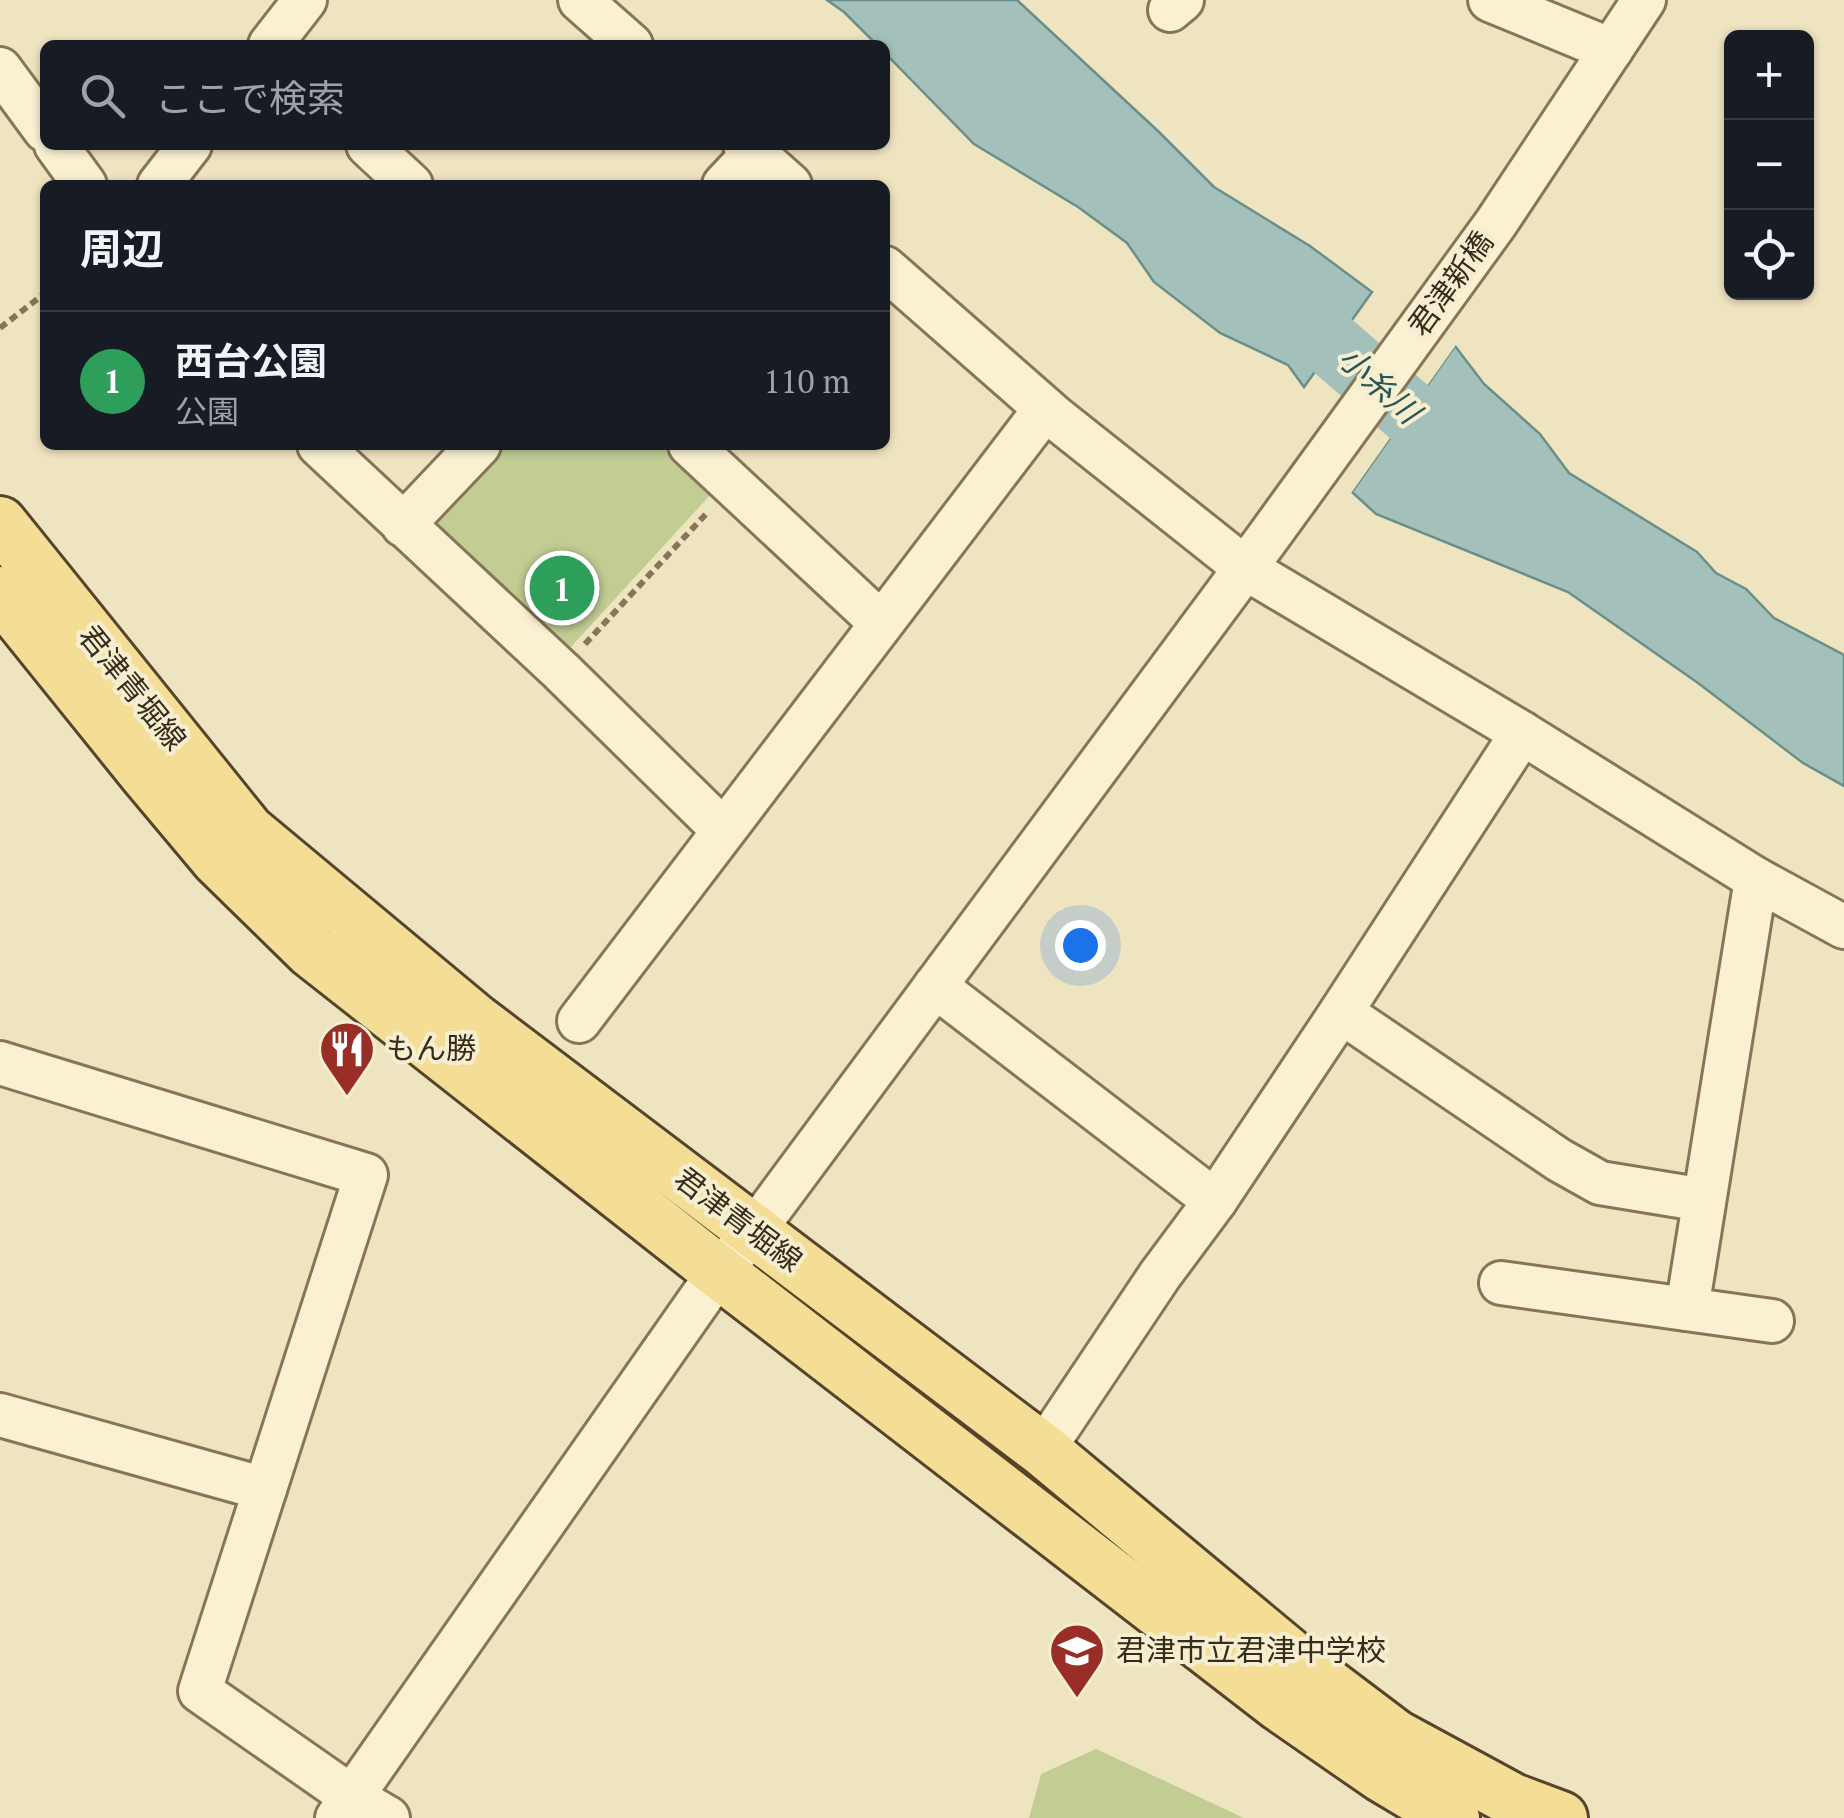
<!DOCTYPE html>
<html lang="ja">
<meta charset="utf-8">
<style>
body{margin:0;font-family:"PT Serif","Noto Sans JP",serif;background:#20242c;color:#f1f3f6}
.controls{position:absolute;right:30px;top:30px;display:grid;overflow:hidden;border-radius:15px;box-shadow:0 2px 8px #0004}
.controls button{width:90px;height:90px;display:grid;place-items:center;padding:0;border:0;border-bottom:2px solid #363941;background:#171b24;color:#f1f3f6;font:50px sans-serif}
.you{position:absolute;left:1080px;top:945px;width:35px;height:35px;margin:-25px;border:8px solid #fff;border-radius:50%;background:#1a73e8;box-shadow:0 0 0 15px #1a73e833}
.badge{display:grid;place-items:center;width:65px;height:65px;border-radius:50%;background:#b45309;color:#fff;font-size:32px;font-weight:700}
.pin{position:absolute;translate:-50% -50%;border:5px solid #fff;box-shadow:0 2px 10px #0006}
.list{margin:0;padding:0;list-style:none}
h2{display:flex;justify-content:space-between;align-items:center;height:130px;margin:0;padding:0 40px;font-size:42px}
h2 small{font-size:32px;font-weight:400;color:#9ea1a6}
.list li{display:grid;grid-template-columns:65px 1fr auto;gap:30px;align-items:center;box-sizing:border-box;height:140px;padding:0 40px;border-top:2px solid #363941}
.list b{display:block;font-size:38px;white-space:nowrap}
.list p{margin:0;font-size:32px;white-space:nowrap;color:#9ea1a6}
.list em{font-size:32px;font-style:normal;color:#9ea1a6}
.icon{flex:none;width:55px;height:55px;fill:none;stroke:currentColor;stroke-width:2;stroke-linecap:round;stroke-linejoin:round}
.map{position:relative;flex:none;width:1844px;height:1818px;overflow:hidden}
.search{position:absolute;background:#171b24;box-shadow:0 2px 8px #0004;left:40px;top:40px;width:850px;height:110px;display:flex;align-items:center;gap:25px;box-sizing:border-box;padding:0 35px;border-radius:15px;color:#9ea1a6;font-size:38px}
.panel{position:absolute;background:#171b24;box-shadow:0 2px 8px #0004;left:40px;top:180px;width:850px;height:270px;border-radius:15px}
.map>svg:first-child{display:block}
.green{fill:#c2cd94}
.water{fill:#a3c1ba;stroke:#6a8f88;stroke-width:2.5}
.pier{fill:#efe4c0}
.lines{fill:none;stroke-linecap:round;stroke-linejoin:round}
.river{stroke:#a3c1ba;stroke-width:65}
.minor-casing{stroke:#887557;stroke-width:48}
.major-casing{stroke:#56432c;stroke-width:58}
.path{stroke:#887557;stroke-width:6;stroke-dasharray:8 5;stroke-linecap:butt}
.minor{stroke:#faf1d3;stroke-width:42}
.major{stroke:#f4de96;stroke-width:52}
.labels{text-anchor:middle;stroke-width:8;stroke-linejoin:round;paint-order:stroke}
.street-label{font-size:30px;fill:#372c1c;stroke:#f6eed0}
.poi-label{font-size:30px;fill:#372c1c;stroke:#f6eed0;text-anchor:start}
.water-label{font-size:32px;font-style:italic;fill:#2b5758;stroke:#f6eed0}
</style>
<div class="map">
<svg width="1844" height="1818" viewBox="0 0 1844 1818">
<rect width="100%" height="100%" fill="#efe4c0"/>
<!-- green -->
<g class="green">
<polygon points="496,445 668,445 710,484 711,494 571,647 562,648 437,530 440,508"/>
<polygon points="1096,1749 1244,1818 1029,1818 1041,1774"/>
</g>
<!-- water -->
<g class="water">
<polygon points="827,0 1017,0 1159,132 1214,187 1310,246 1372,292 1304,387 1288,365 1220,333 1154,282 1127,243 1078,207 974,144 885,53 885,45 877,45 844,12"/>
<polygon points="1455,346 1484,384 1540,434 1569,473 1697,552 1716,573 1746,589 1774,618 1844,655 1844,786 1803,763 1698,683 1568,592 1376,514 1352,492"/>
</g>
<!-- pier -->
<polygon class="pier" points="1454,341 1458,342 1349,496 1348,489"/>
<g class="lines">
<!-- river -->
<polyline class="river" points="1265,287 1475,469"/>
<!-- minor casing -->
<g class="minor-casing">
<g id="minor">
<polyline points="580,0 631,45"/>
<polyline points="1490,0 1611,50"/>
<polyline points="1170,10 1182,0"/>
<polyline points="270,45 305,0"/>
<polyline points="0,69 45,130"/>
<polyline points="56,145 85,185"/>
<polyline points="368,145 411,185"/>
<polyline points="745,145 790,185"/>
<polyline points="159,185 190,145"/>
<polyline points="724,185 754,153"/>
<polyline points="885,268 1056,418 1245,568 1522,733 1756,879 1844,927"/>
<polyline points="319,445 561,671 723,830"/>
<polyline points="690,445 881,623"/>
<polyline points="403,525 479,445"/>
<polyline points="935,986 1215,1201"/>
<polyline points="1341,1012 1559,1160 1600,1183 1704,1200"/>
<polyline points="579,1021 1045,409"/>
<polyline points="0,1063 366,1175 200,1691 352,1797 388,1818"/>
<polyline points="1501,1283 1772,1321"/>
<polyline points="1687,1309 1756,879"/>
<polyline points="0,1415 265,1489"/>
<polyline points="1043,1450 1160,1275 1215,1201 1341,1012 1522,733"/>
<polyline points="337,1818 719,1272 753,1232 1266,540 1496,223 1644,0"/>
</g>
</g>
<!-- major casing -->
<g class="major-casing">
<g id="major">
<polyline points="0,523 248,831 476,1021 1043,1450 1305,1668 1395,1736 1513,1800 1561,1818"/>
<polyline points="0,593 145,773 218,860 311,951 719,1272 1280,1705 1381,1775 1453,1818"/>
</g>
</g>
<!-- path -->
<g class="path">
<polyline points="0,328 45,293"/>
<polyline points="585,644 706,514"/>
</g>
<!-- minor -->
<use href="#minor" class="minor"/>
<!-- major -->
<use href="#major" class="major"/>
</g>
<!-- icons -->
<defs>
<g id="restaurant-pin" transform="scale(2.875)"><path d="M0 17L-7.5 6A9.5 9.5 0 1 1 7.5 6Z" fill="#992e26" stroke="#f6eed0"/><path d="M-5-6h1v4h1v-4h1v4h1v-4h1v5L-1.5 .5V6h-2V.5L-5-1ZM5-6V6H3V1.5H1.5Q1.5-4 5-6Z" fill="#fff"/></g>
<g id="school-pin" transform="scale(2.875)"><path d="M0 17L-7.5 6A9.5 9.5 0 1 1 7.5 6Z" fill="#992e26" stroke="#f6eed0"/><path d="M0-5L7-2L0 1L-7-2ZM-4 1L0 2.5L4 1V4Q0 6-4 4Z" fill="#fff"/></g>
</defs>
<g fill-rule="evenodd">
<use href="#restaurant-pin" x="347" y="1049"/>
<use href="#school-pin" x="1077" y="1651"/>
</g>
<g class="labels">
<!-- street labels -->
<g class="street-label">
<text transform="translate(1451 284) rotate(-54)" y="10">君津新橋</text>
<text transform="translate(132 688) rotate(51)" y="10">君津青堀線</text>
<text transform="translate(738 1220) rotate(37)" y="10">君津青堀線</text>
</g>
<!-- poi labels -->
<g class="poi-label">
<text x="386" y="1059">もん勝</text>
<text x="1116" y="1661">君津市立君津中学校</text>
</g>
<!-- water labels -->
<g class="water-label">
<text transform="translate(1379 385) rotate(42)" y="11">小糸川</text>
</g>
</g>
</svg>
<div class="controls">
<button>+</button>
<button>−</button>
<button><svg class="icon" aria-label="locate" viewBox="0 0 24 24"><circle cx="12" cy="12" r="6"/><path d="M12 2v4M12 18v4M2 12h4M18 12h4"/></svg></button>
</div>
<div class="you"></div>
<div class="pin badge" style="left:562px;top:588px;background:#2e9e5b">1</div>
<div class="search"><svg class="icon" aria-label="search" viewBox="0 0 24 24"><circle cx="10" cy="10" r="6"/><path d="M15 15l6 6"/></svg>ここで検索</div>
<section class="panel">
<h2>周辺<small></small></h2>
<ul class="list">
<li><span class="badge" style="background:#2e9e5b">1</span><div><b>西台公園</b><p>公園</p></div><em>110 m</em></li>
</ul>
</section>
</div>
